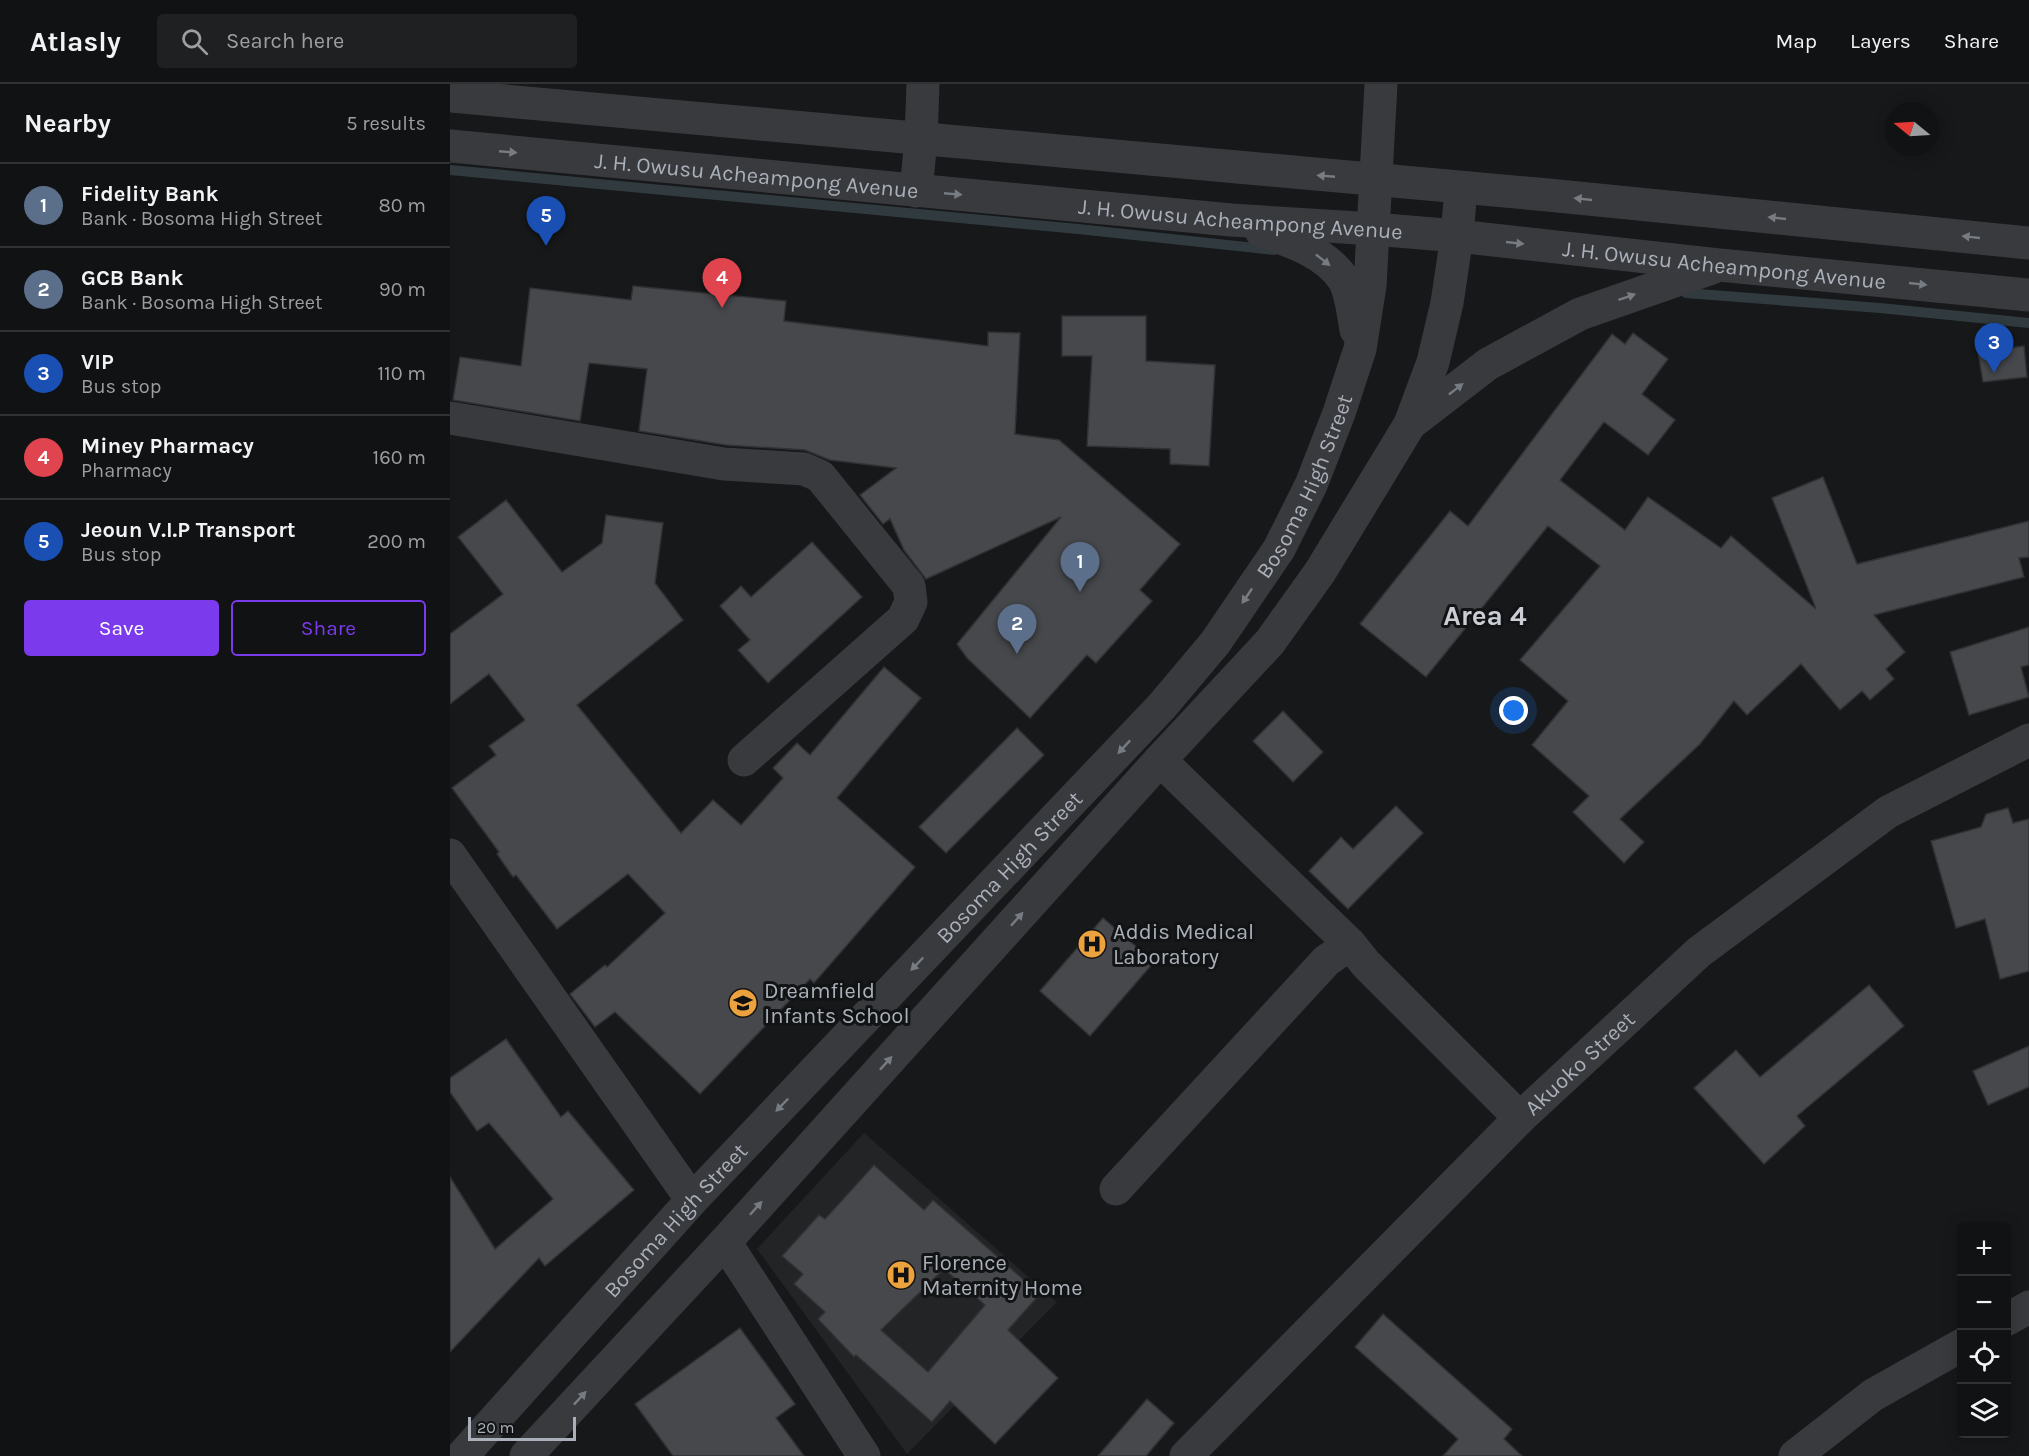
<!DOCTYPE html>
<meta charset="utf-8">
<style>
body{margin:0;font-family:Karla,sans-serif;background:#1e2021;color:#f1f3f6}
.controls{position:absolute;right:18px;bottom:18px;display:grid;overflow:hidden;border-radius:6px;box-shadow:0 3px 15px #0003}
.controls button{width:54px;height:54px;display:grid;place-items:center;padding:0;border:0;border-bottom:2px solid #303233;background:#111213;color:#f1f3f6;font:30px sans-serif}
.compass{position:absolute;left:1435px;top:18px;width:54px;height:54px;border-radius:50%;background:#111213;box-shadow:0 3px 15px #0003;rotate:288deg}
.scale{position:absolute;left:18px;bottom:15px;width:108px;box-sizing:border-box;padding-left:6px;border:3px solid #aab0b9;border-top:0;font-size:16px;line-height:21px;white-space:nowrap;color:#aab0b9;-webkit-text-stroke:4px #121314;paint-order:stroke}
.you{position:absolute;left:1064px;top:627px;width:21px;height:21px;margin:-15px;border:4px solid #fff;border-radius:50%;background:#1a73e8;box-shadow:0 0 0 9px #1a73e833}
.badge{display:grid;place-items:center;width:39px;height:39px;border-radius:50%;background:#7c3aed;color:#fff;font-size:20px;font-weight:700}
.pin{position:absolute;translate:-50% -50px;filter:drop-shadow(0 2px 3px #0008)}
.pin::after{content:'';position:absolute;top:32px;width:21px;height:18px;background:inherit;clip-path:polygon(0 0,100% 0,50% 100%)}
.list{margin:0;padding:0;list-style:none}
h2{display:flex;justify-content:space-between;align-items:center;height:78px;margin:0;padding:0 24px;font-size:26px}
h2 small{font-size:20px;font-weight:400;color:#9c9ea0}
.list li{display:grid;grid-template-columns:39px 1fr auto;gap:18px;align-items:center;box-sizing:border-box;height:84px;padding:0 24px;border-top:2px solid #303233}
.list b{display:block;font-size:22px;white-space:nowrap}
.list p{margin:0;font-size:20px;white-space:nowrap;color:#9c9ea0}
.list em{font-size:20px;font-style:normal;color:#9c9ea0}
.actions{display:flex;gap:12px;padding:18px 24px}
.actions a{flex:1;padding:14px 0;border:2px solid #7c3aed;border-radius:6px;text-align:center;font-size:21px;color:#7c3aed}
.actions .main{background:#7c3aed;color:#fff}
.icon{flex:none;width:33px;height:33px;fill:none;stroke:currentColor;stroke-width:2;stroke-linecap:round;stroke-linejoin:round}
.map{position:relative;flex:none;width:1579px;height:1372px;overflow:hidden}
header{display:flex;align-items:center;gap:36px;box-sizing:border-box;height:84px;padding:0 30px;background:#111213;border-bottom:2px solid #303233}
header strong{font-size:28px}
nav{display:flex;gap:33px;margin-inline-start:auto;font-size:21px}
.search{width:420px;height:54px;background:#1e2021;display:flex;align-items:center;gap:15px;box-sizing:border-box;padding:0 21px;border-radius:6px;color:#9c9ea0;font-size:22px}
main{display:flex}
aside{flex:1;background:#111213}
.map>svg:first-child{display:block}
.built{fill:#232426}
.lines{fill:none;stroke-linecap:round;stroke-linejoin:round}
.stream{stroke:#303a3f;stroke-width:10}
.building{fill:#47484c;stroke:#323235;stroke-width:1.5;fill-rule:evenodd}
.minor{stroke:#393a3e;stroke-width:33}
.oneway{fill:#777b82}
.labels{text-anchor:middle;stroke-width:6;stroke-linejoin:round;paint-order:stroke}
.street-label{font-size:22px;fill:#aab0b9;stroke:#121314}
.poi-label{font-size:22px;fill:#aab0b9;stroke:#121314;text-anchor:start}
.district-label{font-size:28px;font-weight:bold;fill:#cbced5;stroke:#121314}
</style>
<header>
<strong>Atlasly</strong>
<div class="search"><svg class="icon" aria-label="search" viewBox="0 0 24 24"><circle cx="10" cy="10" r="6"/><path d="M15 15l6 6"/></svg>Search here</div>
<nav><a>Map</a><a>Layers</a><a>Share</a></nav>
</header>
<main>
<aside>
<h2>Nearby<small>5 results</small></h2>
<ul class="list">
<li><span class="badge" style="background:#5c6f8a">1</span><div><b>Fidelity Bank</b><p>Bank · Bosoma High Street</p></div><em>80 m</em></li>
<li><span class="badge" style="background:#5c6f8a">2</span><div><b>GCB Bank</b><p>Bank · Bosoma High Street</p></div><em>90 m</em></li>
<li><span class="badge" style="background:#1a4fb4">3</span><div><b>VIP</b><p>Bus stop</p></div><em>110 m</em></li>
<li><span class="badge" style="background:#e0444e">4</span><div><b>Miney Pharmacy</b><p>Pharmacy</p></div><em>160 m</em></li>
<li><span class="badge" style="background:#1a4fb4">5</span><div><b>Jeoun V.I.P Transport</b><p>Bus stop</p></div><em>200 m</em></li>
</ul>
<div class="actions"><a class="main">Save</a><a>Share</a></div>
</aside>
<div class="map">
<svg width="1579" height="1372" viewBox="0 0 1579 1372">
<rect width="100%" height="100%" fill="#171819"/>
<!-- built -->
<polygon class="built" points="414,1049 607,1218 457,1370 307,1165"/>
<g class="lines">
<!-- stream -->
<g class="stream">
<polyline points="0,86 628,145 824,166"/>
<polyline points="1236,209 1430,224 1579,239"/>
</g>
</g>
<!-- building -->
<g class="building">
<polygon points="183,202 336,217 334,237 538,262 538,248 570,249 565,350 609,356 730,460 690,506 702,517 646,579 637,571 580,634 517,574 507,560 611,433 476,495 454,466 440,435 433,440 410,411 446,384 380,376 355,366 276,361 189,347 197,285 139,279 130,337 3,316 10,273 71,282 80,204 181,216"/>
<polygon points="612,232 696,232 696,277 765,281 759,382 720,380 720,365 637,362 642,272 612,272"/>
<polygon points="1183,249 1218,275 1192,310 1225,336 1198,371 1154,338 1110,396 1175,446 1198,413 1271,464 1281,452 1366,525 1322,414 1373,393 1407,480 1579,437 1579,473 1569,474 1574,493 1424,531 1455,568 1436,585 1444,595 1420,616 1412,607 1390,626 1351,580 1297,631 1284,617 1250,660 1170,735 1194,758 1174,779 1123,728 1139,712 1082,661 1118,617 1070,576 1150,482 1098,442 976,593 910,540 1000,427 1018,442 1162,250 1175,260"/>
<polygon points="1574,262 1577,293 1533,298 1528,268"/>
<polygon points="56,416 112,488 152,459 156,431 213,439 205,499 233,536 127,621 231,749 263,716 291,741 333,694 323,684 347,659 360,671 434,583 471,614 387,714 465,783 364,899 360,895 250,1010 165,928 145,943 120,910 155,881 157,883 215,829 178,790 107,845 66,791 63,793 47,770 49,768 2,704 46,671 39,662 75,636 39,590 0,620 0,550 53,510 8,453"/>
<polygon points="362,458 412,513 318,599 288,566 300,556 270,522 291,502 301,513"/>
<polygon points="1579,543 1579,581 1571,583 1579,613 1519,631 1500,568"/>
<polygon points="833,627 873,668 843,698 803,657"/>
<polygon points="567,644 594,671 496,769 469,743"/>
<polygon points="946,722 973,749 898,825 859,787 891,753 903,765"/>
<polygon points="1558,724 1563,739 1579,735 1579,887 1550,895 1535,835 1506,844 1481,757 1531,743 1536,730"/>
<polygon points="653,834 704,878 640,952 590,907"/>
<polygon points="1419,901 1454,942 1347,1032 1355,1042 1314,1080 1244,1004 1286,966 1310,993"/>
<polygon points="56,955 111,1033 118,1027 184,1106 95,1182 89,1174 0,1268 0,1093 45,1165 103,1115 39,1039 27,1047 0,1008 0,994"/>
<polygon points="1579,962 1579,1003 1538,1021 1523,987"/>
<path d="M 424,1081 L 474,1126 L 483,1116 L 590,1210 L 558,1246 L 608,1294 L 545,1360 L 500,1317 L 482,1338 L 406,1271 L 404,1273 L 368,1235 L 375,1228 L 344,1200 L 353,1190 L 332,1172 L 369,1131 L 375,1135 ZM 494,1185 L 535,1221 L 478,1288 L 431,1246 Z"/>
<polygon points="933,1230 1062,1345 1054,1355 1072,1372 993,1372 1008,1355 905,1263"/>
<polygon points="290,1244 345,1320 326,1334 354,1372 223,1372 185,1320"/>
<polygon points="697,1315 724,1339 696,1372 648,1372"/>
</g>
<g class="lines">
<!-- minor -->
<g class="minor">
<polyline points="0,12 1098,111 1579,159"/>
<path id="s1" d="M 0,62 L 781,136 L 924,145 L 1007,152 L 1269,181 L 1579,211"/>
<polyline points="466,107 471,55 473,0"/>
<path d="M 811,147 C 840,157 876,168 894,196 C 902,211 903,230 906,246"/>
<polyline points="0,334 274,380 354,385 370,392 459,502 461,518 453,535 294,676"/>
<polyline points="960,340 1038,280 1130,230 1262,184"/>
<polyline points="710,676 900,860 916,880 1070,1034"/>
<polyline points="0,771 242,1116"/>
<polyline points="666,1105 876,877 900,860"/>
<polyline points="275,1158 414,1372"/>
<polyline points="1556,1236 1579,1223"/>
<path id="s2" d="M 12,1372 L 242,1116 L 712,622 L 765,559 L 829,465 L 861,401 L 889,329 L 910,265 L 920,202 L 931,0"/>
<polyline points="76,1372 275,1158 710,676 820,558 870,488 960,340 983,278 997,219 1007,152 1011,104"/>
<path id="s3" d="M 736,1372 L 1070,1034 L 1249,868 L 1438,728 L 1579,656"/>
<polyline points="1345,1372 1423,1311 1512,1261"/>
</g>
</g>
<!-- one-way arrows -->
<defs><path id="oneway-solid" d="M-6-.8H1V-3.2L6.5 0L1 3.2V.8H-6Z" transform="scale(1.5)"/></defs>
<g class="oneway">
<use href="#oneway-solid" transform="translate(58 68) rotate(5)"/>
<use href="#oneway-solid" transform="translate(876 92) rotate(-175)"/>
<use href="#oneway-solid" transform="translate(503 110) rotate(5)"/>
<use href="#oneway-solid" transform="translate(1133 115) rotate(-174)"/>
<use href="#oneway-solid" transform="translate(1327 134) rotate(-174)"/>
<use href="#oneway-solid" transform="translate(1521 153) rotate(-174)"/>
<use href="#oneway-solid" transform="translate(1065 159) rotate(6)"/>
<use href="#oneway-solid" transform="translate(873 176) rotate(38)"/>
<use href="#oneway-solid" transform="translate(1468 200) rotate(6)"/>
<use href="#oneway-solid" transform="translate(1177 213) rotate(-19)"/>
<use href="#oneway-solid" transform="translate(1006 305) rotate(-38)"/>
<use href="#oneway-solid" transform="translate(797 512) rotate(124)"/>
<use href="#oneway-solid" transform="translate(674 663) rotate(133)"/>
<use href="#oneway-solid" transform="translate(567 835) rotate(-48)"/>
<use href="#oneway-solid" transform="translate(467 880) rotate(134)"/>
<use href="#oneway-solid" transform="translate(436 979) rotate(-48)"/>
<use href="#oneway-solid" transform="translate(332 1021) rotate(134)"/>
<use href="#oneway-solid" transform="translate(306 1124) rotate(-48)"/>
<use href="#oneway-solid" transform="translate(130 1314) rotate(-47)"/>
</g>
<!-- icons -->
<defs>
<g id="hospital-disc" transform="scale(1.5)"><circle r="9.5" fill="#eca33d" stroke="#121314"/><path d="M-5-5h3v3.5h4V-5h3V5h-3V1.5h-4V5h-3Z" fill="#111"/></g>
<g id="school-disc" transform="scale(1.5)"><circle r="9.5" fill="#eca33d" stroke="#121314"/><path d="M0-5L7-2L0 1L-7-2ZM-4 1L0 2.5L4 1V4Q0 6-4 4Z" fill="#111"/></g>
</defs>
<g fill-rule="evenodd">
<use href="#hospital-disc" x="642" y="860"/>
<use href="#school-disc" x="293" y="919"/>
<use href="#hospital-disc" x="451" y="1191"/>
</g>
<g class="labels">
<!-- street labels -->
<g class="street-label">
<text dy="8" stroke="none"><textPath href="#s1" startOffset="308">J. H. Owusu Acheampong Avenue</textPath></text>
<text dy="8" stroke="none"><textPath href="#s1" startOffset="794">J. H. Owusu Acheampong Avenue</textPath></text>
<text dy="8" stroke="none"><textPath href="#s1" startOffset="1280">J. H. Owusu Acheampong Avenue</textPath></text>
<text dy="8" stroke="none"><textPath href="#s2" startOffset="1290">Bosoma High Street</textPath></text>
<text dy="8" stroke="none"><textPath href="#s2" startOffset="804">Bosoma High Street</textPath></text>
<text dy="8" stroke="none"><textPath href="#s3" startOffset="556">Akuoko Street</textPath></text>
<text dy="8" stroke="none"><textPath href="#s2" startOffset="318">Bosoma High Street</textPath></text>
</g>
<!-- poi labels -->
<g class="poi-label">
<text x="663" y="855">Addis Medical<tspan x="663" dy="25">Laboratory</tspan></text>
<text x="314" y="914">Dreamfield<tspan x="314" dy="25">Infants School</tspan></text>
<text x="472" y="1186">Florence<tspan x="472" dy="25">Maternity Home</tspan></text>
</g>
<!-- district labels -->
<g class="district-label">
<text x="1035" y="541">Area 4</text>
</g>
</g>
</svg>
<div class="controls">
<button>+</button>
<button>−</button>
<button><svg class="icon" aria-label="locate" viewBox="0 0 24 24"><circle cx="12" cy="12" r="6"/><path d="M12 2v4M12 18v4M2 12h4M18 12h4"/></svg></button>
<button><svg class="icon" aria-label="layers" viewBox="0 0 24 24"><path d="M12 4l9 5-9 5-9-5zM3 14l9 5 9-5"/></svg></button>
</div>
<svg class="compass" viewBox="-18 -18 36 36"><path d="M0-13l5 13h-10z" fill="#e53935"/><path d="M0 13l5-13h-10z" fill="#9c9ea0"/></svg>
<div class="scale">20 m</div>
<div class="you"></div>
<div class="pin badge" style="left:630px;top:508px;background:#5c6f8a">1</div>
<div class="pin badge" style="left:567px;top:570px;background:#5c6f8a">2</div>
<div class="pin badge" style="left:1544px;top:289px;background:#1a4fb4">3</div>
<div class="pin badge" style="left:272px;top:224px;background:#e0444e">4</div>
<div class="pin badge" style="left:96px;top:162px;background:#1a4fb4">5</div>
</div>
</main>
